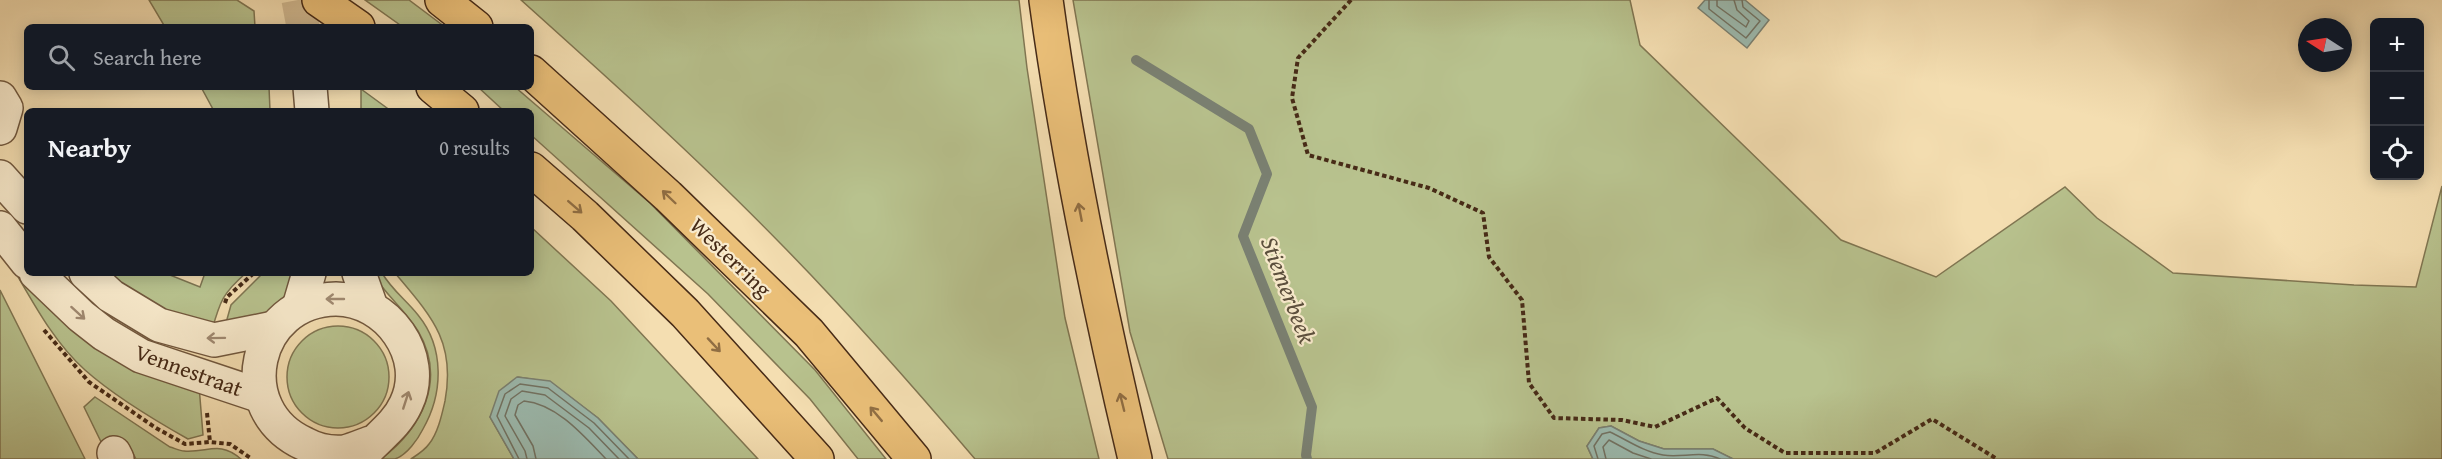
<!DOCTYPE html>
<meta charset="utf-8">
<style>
body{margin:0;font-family:"Gentium Book Plus",serif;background:#20242c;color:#f1f3f6}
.controls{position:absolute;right:18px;top:18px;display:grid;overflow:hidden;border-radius:9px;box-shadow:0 3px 15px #0003}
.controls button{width:54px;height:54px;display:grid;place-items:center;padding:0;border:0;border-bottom:2px solid #363941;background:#171b24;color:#f1f3f6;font:30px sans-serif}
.compass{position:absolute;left:2298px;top:18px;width:54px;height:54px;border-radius:50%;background:#171b24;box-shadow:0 3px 15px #0003;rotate:282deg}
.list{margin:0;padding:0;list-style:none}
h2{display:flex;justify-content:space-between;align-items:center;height:78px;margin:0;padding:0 24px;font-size:26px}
h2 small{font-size:20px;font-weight:400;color:#9ea1a6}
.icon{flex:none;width:33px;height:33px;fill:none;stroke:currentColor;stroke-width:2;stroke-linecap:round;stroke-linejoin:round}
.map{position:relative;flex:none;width:2442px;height:459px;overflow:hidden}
.search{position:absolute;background:#171b24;box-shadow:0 3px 15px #0003;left:24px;top:24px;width:510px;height:66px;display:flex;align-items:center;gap:15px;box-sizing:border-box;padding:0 21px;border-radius:9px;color:#9ea1a6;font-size:22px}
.panel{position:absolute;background:#171b24;box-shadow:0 3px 15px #0003;left:24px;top:108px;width:510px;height:168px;border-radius:9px}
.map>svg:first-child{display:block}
.green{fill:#b8c28e;stroke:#807652;stroke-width:1.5}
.water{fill:#9cbbb0;stroke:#7a8173;stroke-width:1.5}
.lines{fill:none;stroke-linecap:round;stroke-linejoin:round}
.shore{stroke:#727364;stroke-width:1.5}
.stream{stroke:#7a8173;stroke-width:10}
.tertiary-tunnel{stroke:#d1ba92;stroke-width:33;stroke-dasharray:33 16;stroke-linecap:butt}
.minor-casing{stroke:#72583e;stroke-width:36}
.tertiary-casing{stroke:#72583e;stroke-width:36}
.trunk-casing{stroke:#472b17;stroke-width:36}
.path{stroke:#472b17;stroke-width:4;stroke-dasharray:4.5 3;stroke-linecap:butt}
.minor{stroke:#f8eacc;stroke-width:33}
.tertiary{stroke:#f8eacc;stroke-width:33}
.trunk{stroke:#eabf78;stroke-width:33}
.oneway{stroke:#906e43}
.oneway2{stroke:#a08a72}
.labels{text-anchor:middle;stroke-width:4.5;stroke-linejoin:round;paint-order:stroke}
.street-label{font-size:22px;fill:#472b17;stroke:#f8eacc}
.water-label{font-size:24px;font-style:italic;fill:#5c4f3d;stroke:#f8eacc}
</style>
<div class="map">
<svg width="2442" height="459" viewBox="0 0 2442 459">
<rect width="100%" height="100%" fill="#f4deb1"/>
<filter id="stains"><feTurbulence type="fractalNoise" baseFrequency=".00333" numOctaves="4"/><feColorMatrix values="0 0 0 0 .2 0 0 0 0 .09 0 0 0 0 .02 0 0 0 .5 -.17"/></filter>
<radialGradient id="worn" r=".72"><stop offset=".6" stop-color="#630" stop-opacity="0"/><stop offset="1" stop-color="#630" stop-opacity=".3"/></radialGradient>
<!-- green -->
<g class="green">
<polygon points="149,0 237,0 254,11 255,27 165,27"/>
<polygon points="365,0 409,0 445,27 403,27"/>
<path d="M 521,0 L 1019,0 L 1027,68 L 1065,318 L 1099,459 L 975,459 C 912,385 848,312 780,243 C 697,158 609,79 521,0 Z"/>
<polygon points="1073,0 1630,0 1640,45 1841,240 1936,277 2065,187 2097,218 2173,273 2354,285 2416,287 2442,186 2442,459 1733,459 1713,449 1664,449 1639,441 1611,426 1599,428 1587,446 1593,459 1168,459 1130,332"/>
<polygon points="201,87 269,87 270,111 214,111"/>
<polygon points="478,87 515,87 650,203 815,370 886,459 858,459 810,399 708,294 531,135 531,111 504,111"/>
<polygon points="361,89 391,111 361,111"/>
<path d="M 531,227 L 611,301 L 758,459 L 638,459 L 598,418 L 550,382 L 518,377 L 490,417 L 514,459 L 411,459 C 417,455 425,450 429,444 C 438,433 442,414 445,401 C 456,341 431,316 395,273 L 531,273 Z"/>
<path d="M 4,253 L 199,386 L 203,435 L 188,439 C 156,421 113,395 85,370 C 50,339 28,292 4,253 Z"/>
<path d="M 99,273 L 165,273 L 200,287 L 205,273 L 246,273 C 223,293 220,301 212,330 L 186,324 Z"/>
<path d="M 263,273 L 301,273 C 278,314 268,319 224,330 L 231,305 Z"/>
<path d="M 372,273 L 382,273 C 392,290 406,300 418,315 C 445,348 443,394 423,429 C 418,439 407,455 395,459 C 391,459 385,459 381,459 C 422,428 447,380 418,331 C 405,310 385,294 372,273 Z"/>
<polygon points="0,290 80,449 85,459 0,459"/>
<circle cx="338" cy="377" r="51"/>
<path d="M 95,397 L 170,447 C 174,448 180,451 184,451 C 208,453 219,440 241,459 L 136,459 L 127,442 L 106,452 L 84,407 Z"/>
</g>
<!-- water -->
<g class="water">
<polygon points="1705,0 1745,0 1769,20 1747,48 1698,8"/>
<polygon points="517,377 550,381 598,418 638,459 514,459 490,417 499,391"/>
<polygon points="1611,426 1639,441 1664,449 1713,449 1733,459 1593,459 1587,446 1599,428"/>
</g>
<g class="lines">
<!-- shore -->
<g class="shore">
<polyline points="1709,0 1709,9 1746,38 1760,21 1743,7 1742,0"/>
<polyline points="1717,0 1717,6 1746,27 1749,21 1737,10 1734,0"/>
<polyline points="519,459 497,416 505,394 520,384 548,388 594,423 629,459"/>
<polyline points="527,459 525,451 505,416 511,399 522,391 545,395 589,428 619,459"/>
<path d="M 536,459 L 533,446 L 515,415 L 518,405 L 524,401 C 557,404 584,436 606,459"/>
<path d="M 1598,459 L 1594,446 L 1602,434 L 1610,432 C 1627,440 1644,452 1663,455 C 1682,458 1702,450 1720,459"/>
<polyline points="1606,459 1603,447 1609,440 1633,453 1651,459"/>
</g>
<!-- stream -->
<polyline class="stream" points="1136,60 1249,129 1267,174 1243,236 1312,407 1306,455 1307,459"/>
<!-- tertiary-tunnel -->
<polyline class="tertiary-tunnel" points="298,0 303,27"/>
<!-- minor casing -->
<g class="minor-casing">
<g id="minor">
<polyline points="0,98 6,108 0,128"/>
<polyline points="114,453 117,459"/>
</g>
</g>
<!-- tertiary casing -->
<g class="tertiary-casing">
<g id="tertiary">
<polyline points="310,87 312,111"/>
<polyline points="0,177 27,207"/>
<polyline points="0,228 27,262"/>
<polyline points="36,273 81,316 104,334 141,356 261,396"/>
<polyline points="86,273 111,296 159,325 214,340 274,328"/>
<polyline points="359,273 371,307"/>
<polyline points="299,307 309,273"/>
<path d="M 359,459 C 374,439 395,428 406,404 C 429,356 387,299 336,299 C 253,300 229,410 305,444 C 316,450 331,453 344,452 C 353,450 362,446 370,443"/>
</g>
</g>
<!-- trunk casing -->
<g class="trunk-casing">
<g id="trunk">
<polyline points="319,0 358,27"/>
<polyline points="442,0 476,27"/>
<path d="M 1046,0 C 1067,155 1099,307 1135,459"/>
<polyline points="531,72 668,196 809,333 914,459"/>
<polyline points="433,87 462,111"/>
<polyline points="531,169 585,216 685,313 817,459"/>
</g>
</g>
<!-- path -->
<g class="path">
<polyline points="1351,0 1298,58 1292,98 1308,155 1429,188 1483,213 1489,257 1522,300 1529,383 1554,418 1622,420 1655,427 1717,398 1745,428 1785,453 1875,453 1932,419 1997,459"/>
<polyline points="225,303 227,297 254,273"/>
<polyline points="44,330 89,382 156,428 185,444 210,442 230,444 252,459"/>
<polyline points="207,413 210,442"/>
</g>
<!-- minor -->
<use href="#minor" class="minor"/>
<!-- tertiary -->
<use href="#tertiary" class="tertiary"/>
<!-- trunk -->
<use href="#trunk" class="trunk"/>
</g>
<!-- one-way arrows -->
<defs><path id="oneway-shaft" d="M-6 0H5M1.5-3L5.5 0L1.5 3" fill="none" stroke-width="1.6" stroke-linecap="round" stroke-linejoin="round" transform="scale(1.5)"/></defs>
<g class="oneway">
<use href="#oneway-shaft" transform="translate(669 197) rotate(-136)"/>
<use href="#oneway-shaft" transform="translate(575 207) rotate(41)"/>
<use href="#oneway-shaft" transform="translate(1080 212) rotate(-101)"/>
<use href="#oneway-shaft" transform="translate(714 345) rotate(47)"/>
<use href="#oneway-shaft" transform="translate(1122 402) rotate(-104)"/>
<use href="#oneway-shaft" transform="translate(876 414) rotate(-130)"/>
</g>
<g class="oneway2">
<use href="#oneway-shaft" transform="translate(335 299) rotate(180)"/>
<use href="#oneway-shaft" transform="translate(78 313) rotate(42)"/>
<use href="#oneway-shaft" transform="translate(216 338) rotate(179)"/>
<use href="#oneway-shaft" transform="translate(406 400) rotate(-72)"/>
</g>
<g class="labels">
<!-- street labels -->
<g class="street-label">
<text transform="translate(731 257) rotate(44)" y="8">Westerring</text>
<text transform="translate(189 370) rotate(20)" y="8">Vennestraat</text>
</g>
<!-- water labels -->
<g class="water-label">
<text transform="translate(1288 290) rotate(69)" y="8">Stiemerbeek</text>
</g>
</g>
<rect width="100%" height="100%" filter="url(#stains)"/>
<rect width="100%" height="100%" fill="url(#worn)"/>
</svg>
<div class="controls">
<button>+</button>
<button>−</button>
<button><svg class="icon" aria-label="locate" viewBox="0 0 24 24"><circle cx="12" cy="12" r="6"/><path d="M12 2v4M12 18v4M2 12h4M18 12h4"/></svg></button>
</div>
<svg class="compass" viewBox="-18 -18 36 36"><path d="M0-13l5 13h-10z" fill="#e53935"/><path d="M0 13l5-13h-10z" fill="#9ea1a6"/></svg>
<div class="search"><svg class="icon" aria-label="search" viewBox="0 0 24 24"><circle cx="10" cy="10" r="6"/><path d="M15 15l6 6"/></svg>Search here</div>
<section class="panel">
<h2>Nearby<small>0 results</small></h2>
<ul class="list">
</ul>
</section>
</div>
